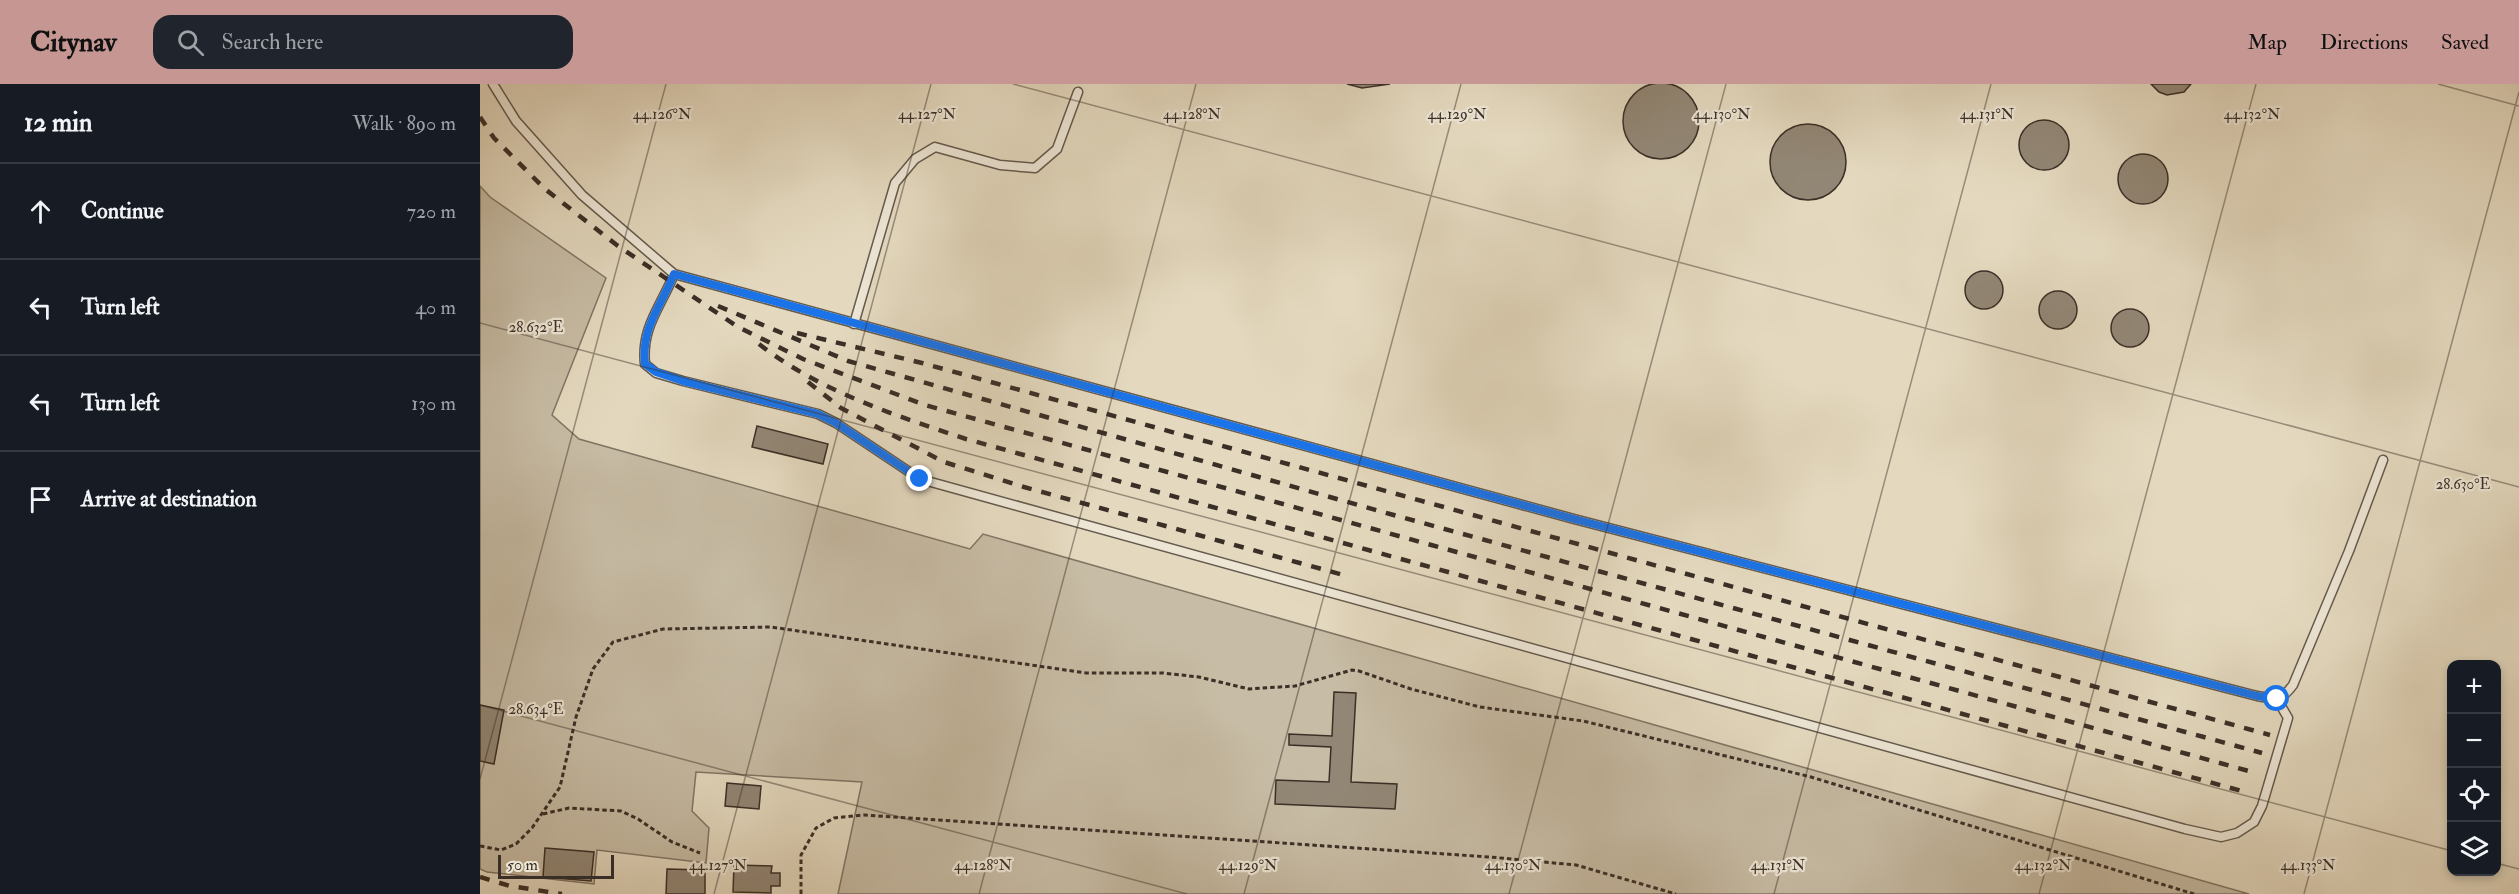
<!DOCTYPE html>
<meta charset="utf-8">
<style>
body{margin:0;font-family:"IM FELL Double Pica",serif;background:#20242c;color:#f1f3f6}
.controls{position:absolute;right:18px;bottom:18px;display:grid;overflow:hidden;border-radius:12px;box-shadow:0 3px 9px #0003}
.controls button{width:54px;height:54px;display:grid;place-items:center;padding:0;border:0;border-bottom:2px solid #363941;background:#171b24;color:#f1f3f6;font:30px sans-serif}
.scale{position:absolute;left:18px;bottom:15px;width:116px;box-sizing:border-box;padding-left:6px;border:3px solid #3a2f27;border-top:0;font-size:16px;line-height:21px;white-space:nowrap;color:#3a2f27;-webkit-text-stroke:4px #ede6d5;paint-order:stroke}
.stop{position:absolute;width:18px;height:18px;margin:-14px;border:4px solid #1a73e8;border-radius:50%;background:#fff}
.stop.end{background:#1a73e8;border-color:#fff;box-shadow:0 2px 6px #0008}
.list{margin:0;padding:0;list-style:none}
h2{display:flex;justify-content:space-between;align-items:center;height:78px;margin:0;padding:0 24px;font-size:26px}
h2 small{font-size:20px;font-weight:400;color:#9ea1a6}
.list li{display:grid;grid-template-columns:39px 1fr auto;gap:18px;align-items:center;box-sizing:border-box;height:96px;padding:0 24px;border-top:2px solid #363941}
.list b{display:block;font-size:22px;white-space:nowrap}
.list em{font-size:20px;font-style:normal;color:#9ea1a6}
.icon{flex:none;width:33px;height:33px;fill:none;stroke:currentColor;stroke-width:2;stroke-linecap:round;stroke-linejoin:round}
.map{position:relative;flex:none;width:2039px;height:810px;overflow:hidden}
header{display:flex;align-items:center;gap:36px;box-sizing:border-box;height:84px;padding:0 30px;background:#c59692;color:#111}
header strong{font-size:28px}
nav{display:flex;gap:33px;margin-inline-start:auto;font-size:21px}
.search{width:420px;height:54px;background:#20242c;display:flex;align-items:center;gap:15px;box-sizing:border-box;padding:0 21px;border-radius:18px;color:#9ea1a6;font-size:22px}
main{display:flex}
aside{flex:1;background:#171b24}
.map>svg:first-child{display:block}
.green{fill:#c7bca5;stroke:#807666;stroke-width:1.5}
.building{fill:#928776;stroke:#3a2f27;stroke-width:1.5}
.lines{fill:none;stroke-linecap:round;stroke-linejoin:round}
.lane-casing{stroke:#645a4d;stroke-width:11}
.path{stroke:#3a2f27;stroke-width:3;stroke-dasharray:4.5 3;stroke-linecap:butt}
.lane{stroke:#ede6d5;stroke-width:8}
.rail{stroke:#3a2f27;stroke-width:4.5;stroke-dasharray:10 10;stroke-linecap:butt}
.route{stroke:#1a73e8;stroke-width:8}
.ticks{fill:none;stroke:#3a2f27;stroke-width:1.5;stroke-opacity:0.45}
.ticks-label{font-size:15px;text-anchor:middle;fill:#3a2f27;stroke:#ede6d5;stroke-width:4.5;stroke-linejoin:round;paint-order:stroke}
</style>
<header>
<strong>Citynav</strong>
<div class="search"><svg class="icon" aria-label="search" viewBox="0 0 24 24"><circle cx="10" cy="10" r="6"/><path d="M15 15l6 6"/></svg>Search here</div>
<nav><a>Map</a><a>Directions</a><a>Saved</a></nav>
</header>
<main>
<aside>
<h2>12 min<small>Walk · 890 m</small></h2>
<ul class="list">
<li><svg class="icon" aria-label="ahead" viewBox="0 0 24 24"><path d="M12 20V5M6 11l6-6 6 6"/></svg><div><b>Continue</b></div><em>720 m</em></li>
<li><svg class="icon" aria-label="left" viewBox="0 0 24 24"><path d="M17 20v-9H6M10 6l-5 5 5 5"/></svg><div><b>Turn left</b></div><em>40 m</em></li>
<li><svg class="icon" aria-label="left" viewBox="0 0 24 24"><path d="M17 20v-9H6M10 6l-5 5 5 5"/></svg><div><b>Turn left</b></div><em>130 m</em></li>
<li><svg class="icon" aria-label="arrive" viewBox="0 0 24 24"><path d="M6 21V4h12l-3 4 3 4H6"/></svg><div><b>Arrive at destination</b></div></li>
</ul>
</aside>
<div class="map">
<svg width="2039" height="810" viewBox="0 0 2039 810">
<rect width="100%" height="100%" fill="#e4d9bf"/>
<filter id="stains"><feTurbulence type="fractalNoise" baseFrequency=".00333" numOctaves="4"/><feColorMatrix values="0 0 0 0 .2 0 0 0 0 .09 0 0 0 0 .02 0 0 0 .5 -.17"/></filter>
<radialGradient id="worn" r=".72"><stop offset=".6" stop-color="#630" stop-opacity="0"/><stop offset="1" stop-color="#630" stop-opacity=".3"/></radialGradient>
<!-- green -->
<polygon class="green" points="0,102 10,113 126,194 72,331 99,355 490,465 503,450 1769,810 358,810 382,698 216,688 212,727 229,744 226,779 117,766 114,800 7,788 0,785"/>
<!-- building -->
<g class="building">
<circle cx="1181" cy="37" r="38"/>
<polygon points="867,0 910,0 882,4"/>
<polygon points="1671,0 1711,0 1704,8 1687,11 1679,8"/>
<circle cx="1564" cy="61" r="25"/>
<circle cx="1328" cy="78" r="38"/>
<circle cx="1663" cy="95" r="25"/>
<circle cx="1504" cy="206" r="19"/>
<circle cx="1578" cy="226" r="19"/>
<circle cx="1650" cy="244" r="19"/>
<polygon points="277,342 348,360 343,380 272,363"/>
<polygon points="854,608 876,609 871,698 917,700 915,725 795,720 796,696 849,698 851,663 809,661 809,650 852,652"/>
<polygon points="0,621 24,626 14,680 0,677"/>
<polygon points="247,699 281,702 279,725 245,722"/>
<polygon points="65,764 114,768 111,797 63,793"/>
<polygon points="254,781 292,782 291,789 300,789 300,802 291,802 291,809 253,808"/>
<polygon points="187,785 225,786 225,810 186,810"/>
</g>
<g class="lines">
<!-- lane casing -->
<g class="lane-casing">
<g id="lane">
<path d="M 13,0 L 36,37 L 102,111 L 194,190 L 1094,435 L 1777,612 C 1797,615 1800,618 1813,601 L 1869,467 L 1903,376"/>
<path d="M 194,190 C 181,223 161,243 165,280 L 176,289 L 203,297 L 338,330 L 356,339 L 440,395 L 1705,745 L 1741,753 L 1757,749 L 1774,738 L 1782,722 L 1808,634 L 1797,615"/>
<polyline points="374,240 415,99 435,75 455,63 520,81 555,84 577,65 598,8"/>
</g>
</g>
<!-- path -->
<g class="path">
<polyline points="63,730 89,724 141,727 158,735 192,758 220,769"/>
<polyline points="0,762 21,766 36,760 52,744 80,703 96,633 113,585 133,558 183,545 291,543 606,589 683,589 719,593 769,605 815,602 872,586 879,587 931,605 1000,623 1103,637 1331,693 1714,810"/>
<polyline points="321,810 321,771 336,744 354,734 384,731 1010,773 1096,781 1196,810"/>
</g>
<!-- lane -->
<use href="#lane" class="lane"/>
<!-- rail -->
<g class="rail">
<polyline points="0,33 14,54 65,105 138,162 258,243 323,275 445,321 1776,689"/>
<polyline points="238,222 368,277 910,430 1782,669"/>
<polyline points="317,249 442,279 1790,651"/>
<path d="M 279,260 C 339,307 414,331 486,355 L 1769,709"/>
<polyline points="328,298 361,324 464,378 544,403 867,492"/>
<polyline points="0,793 30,802 82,810"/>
</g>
</g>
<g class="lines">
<!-- route -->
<path class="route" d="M 440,395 L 356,339 L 338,330 L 203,297 L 176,288 L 165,280 C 161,243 181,223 194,190 L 1094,435 L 1777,612 L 1797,615"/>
</g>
<!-- ticks -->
<path class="ticks" d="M 533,0 L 2039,403M 1958,0 L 2039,22M 0,239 L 1972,767M 0,621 L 707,810M 0,695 L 186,0M 2016,779 L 2039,785M 234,810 L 451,0M 499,810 L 716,0M 764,810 L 981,0M 1029,810 L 1246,0M 1294,810 L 1511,0M 1559,810 L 1776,0M 1824,810 L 2039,8"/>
<g class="ticks-label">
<text x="182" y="35">44.126°N</text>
<text x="447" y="35">44.127°N</text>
<text x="712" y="35">44.128°N</text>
<text x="977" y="35">44.129°N</text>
<text x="1242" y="35">44.130°N</text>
<text x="1507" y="35">44.131°N</text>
<text x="1772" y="35">44.132°N</text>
<text x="56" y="248">28.632°E</text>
<text x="1983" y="405">28.630°E</text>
<text x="56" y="630">28.634°E</text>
<text x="238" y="786">44.127°N</text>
<text x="503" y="786">44.128°N</text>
<text x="768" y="786">44.129°N</text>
<text x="1033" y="786">44.130°N</text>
<text x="1298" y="786">44.131°N</text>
<text x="1563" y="786">44.132°N</text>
<text x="1828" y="786">44.133°N</text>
</g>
<rect width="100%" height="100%" filter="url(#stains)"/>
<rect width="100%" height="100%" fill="url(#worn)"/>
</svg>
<div class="controls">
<button>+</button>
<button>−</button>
<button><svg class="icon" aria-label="locate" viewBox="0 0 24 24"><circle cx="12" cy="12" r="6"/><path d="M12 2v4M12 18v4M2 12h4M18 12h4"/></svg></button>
<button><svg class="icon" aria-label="layers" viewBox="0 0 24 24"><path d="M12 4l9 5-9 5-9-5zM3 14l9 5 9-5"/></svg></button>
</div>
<div class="scale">50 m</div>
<div class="stop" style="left:1797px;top:615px"></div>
<div class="stop end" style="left:440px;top:395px"></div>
</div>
</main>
